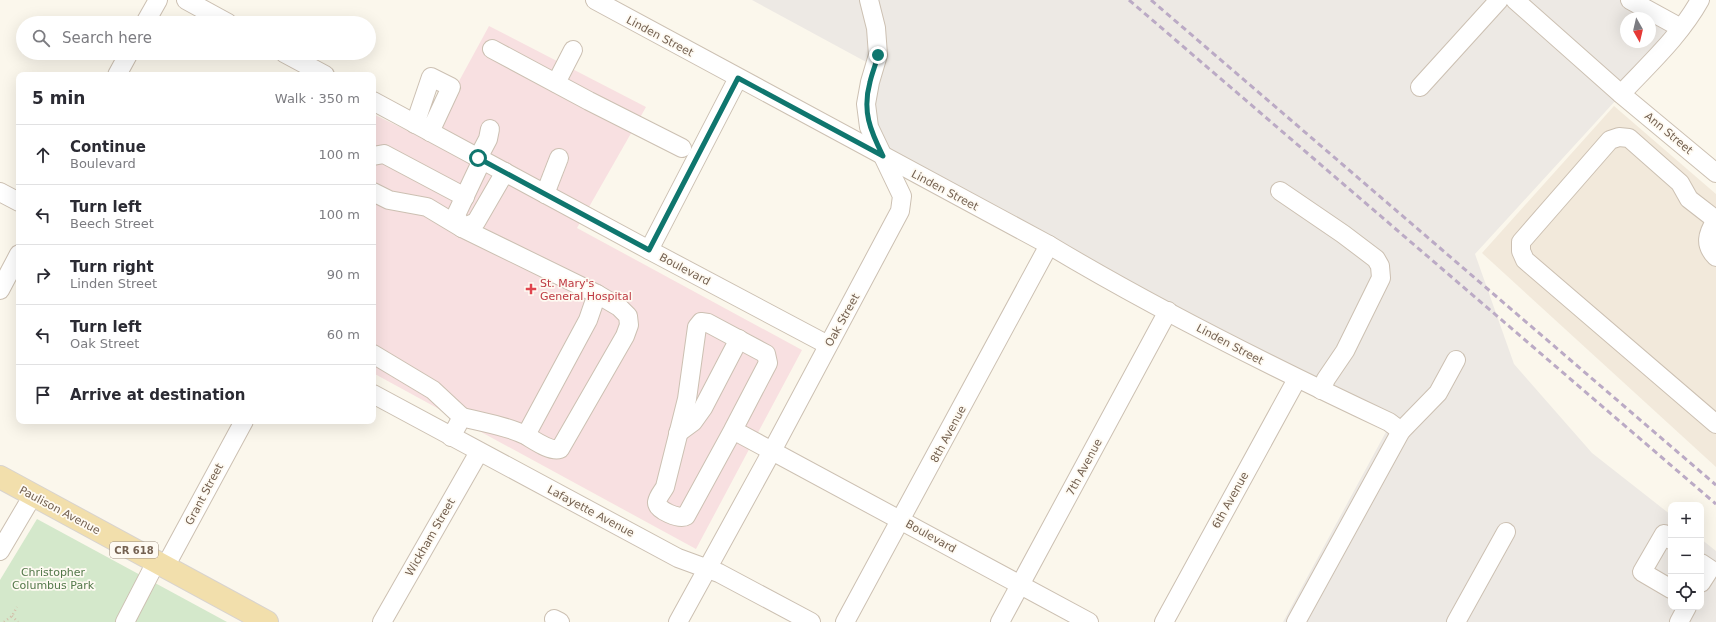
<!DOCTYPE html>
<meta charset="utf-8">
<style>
body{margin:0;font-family:"DejaVu Sans",sans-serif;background:#f2f2f3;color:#2b2b33}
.controls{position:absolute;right:12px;bottom:12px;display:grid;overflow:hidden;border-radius:8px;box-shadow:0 4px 16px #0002}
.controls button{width:36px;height:36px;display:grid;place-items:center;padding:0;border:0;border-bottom:1px solid #e1e1e2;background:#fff;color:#2b2b33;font:20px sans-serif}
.compass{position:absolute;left:1620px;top:12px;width:36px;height:36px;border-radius:50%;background:#fff;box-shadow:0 4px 16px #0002;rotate:172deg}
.stop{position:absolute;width:12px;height:12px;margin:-9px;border:3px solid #0f766e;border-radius:50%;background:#fff}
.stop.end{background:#0f766e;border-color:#fff;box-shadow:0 1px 4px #0008}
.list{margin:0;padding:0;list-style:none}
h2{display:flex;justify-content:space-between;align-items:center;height:52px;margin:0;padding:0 16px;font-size:17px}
h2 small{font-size:13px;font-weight:400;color:#7c7c81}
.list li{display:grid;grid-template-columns:26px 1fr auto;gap:12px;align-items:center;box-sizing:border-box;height:60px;padding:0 16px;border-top:1px solid #e1e1e2}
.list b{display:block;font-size:15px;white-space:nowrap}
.list p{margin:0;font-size:13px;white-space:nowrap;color:#7c7c81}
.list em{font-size:13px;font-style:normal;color:#7c7c81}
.icon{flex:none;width:22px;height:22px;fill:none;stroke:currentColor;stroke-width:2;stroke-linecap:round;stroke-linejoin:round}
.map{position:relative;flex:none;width:1716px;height:622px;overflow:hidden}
.search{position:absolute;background:#fff;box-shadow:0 4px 16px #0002;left:16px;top:16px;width:360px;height:44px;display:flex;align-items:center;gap:10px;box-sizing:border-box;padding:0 14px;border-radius:22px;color:#7c7c81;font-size:15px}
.panel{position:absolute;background:#fff;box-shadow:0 4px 16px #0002;left:16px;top:72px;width:360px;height:352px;border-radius:8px}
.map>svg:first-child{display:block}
.residential{fill:#f2e9db}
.industrial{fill:#ede9e4;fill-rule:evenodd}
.medical{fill:#f8e0e1}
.green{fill:#d4e8cb}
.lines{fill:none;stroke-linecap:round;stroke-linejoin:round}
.minor-casing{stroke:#ccc0b2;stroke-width:20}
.major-casing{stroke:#d8d3ce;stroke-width:24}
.path{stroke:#d3bda9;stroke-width:2.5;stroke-dasharray:1 3;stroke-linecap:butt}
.minor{stroke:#fff;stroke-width:18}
.major{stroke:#f2dfac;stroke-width:22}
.rail{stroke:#bbaac5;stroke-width:3;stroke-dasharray:6 4;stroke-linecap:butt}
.route{stroke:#0f766e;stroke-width:5}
.health-dot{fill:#e0444e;stroke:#fefaf2;stroke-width:1.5}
.labels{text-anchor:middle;stroke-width:3.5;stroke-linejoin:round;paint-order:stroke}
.shield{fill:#fefaf2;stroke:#9d8f81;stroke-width:1}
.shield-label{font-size:10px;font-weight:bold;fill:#746151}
.street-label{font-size:11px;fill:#746151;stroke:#fefaf2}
.health-label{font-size:11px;fill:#be3a42;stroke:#fefaf2;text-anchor:start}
.park-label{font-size:11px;fill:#53784a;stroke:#fefaf2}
</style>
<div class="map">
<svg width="1716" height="622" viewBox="0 0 1716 622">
<rect width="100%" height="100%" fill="#fbf7ec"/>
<!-- residential -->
<polygon class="residential" points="1614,106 1716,194 1716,467 1482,253"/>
<!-- industrial -->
<path class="industrial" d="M 752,0 L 1632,0 L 1682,28 L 1475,254 L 1514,364 L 1592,453 L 1671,515 L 1671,607 L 1701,607 L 1701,539 L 1716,551 L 1716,622 L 1283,622 L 1387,430 L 874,152 L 868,63 ZM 1626,18 L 1650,18 L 1650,42 L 1626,42 Z"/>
<!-- medical -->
<polygon class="medical" points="489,26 646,107 577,228 802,350 696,549 373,373 373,114 427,140"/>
<!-- green -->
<polygon class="green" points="37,519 227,622 0,622 0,580"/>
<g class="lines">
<!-- minor casing -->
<g class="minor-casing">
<g id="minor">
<polyline points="186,0 228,23"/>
<path d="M 595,0 L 1049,245 C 1159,311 1274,368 1389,422 L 1401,431"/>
<polyline points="1515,0 1621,94 1716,173"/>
<polyline points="1630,0 1681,28"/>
<polyline points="145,23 158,0"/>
<polyline points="492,49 589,101 682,148"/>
<polyline points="284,53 325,75"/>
<polyline points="117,75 129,53"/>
<polyline points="556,83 573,50"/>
<polyline points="1420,87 1499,0"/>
<path d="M 1621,94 C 1649,64 1680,36 1700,0"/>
<polyline points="373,101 649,250 828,345"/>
<polyline points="415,124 431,77 451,87 430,132"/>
<polyline points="373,156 384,154 465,197"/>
<polyline points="478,158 488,139 490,129"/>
<polyline points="1280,191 1343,234 1376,259 1380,266 1381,278 1345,351 1326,379 1321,390"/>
<polyline points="0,192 19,202"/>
<path d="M 373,192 L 389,200 L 427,207 L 462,228 L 597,294 L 619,307 L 628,316 L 629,325 L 625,336 L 560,449 C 550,452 534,440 525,435 C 505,425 484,423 462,417 L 451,437"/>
<polyline points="545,194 559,158"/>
<polyline points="1716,220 1689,199 1680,183 1629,138 1619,137 1610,140 1521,242 1521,251 1525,260 1716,424"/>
<path d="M 1716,220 C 1707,234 1704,245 1716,257"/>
<polyline points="462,228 456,215 482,160"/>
<polyline points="462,228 476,222 505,172"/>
<polyline points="649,250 738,78"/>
<polyline points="0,290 19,254"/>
<polyline points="373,354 433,390 462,417"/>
<polyline points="373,394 678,558 719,573 811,622"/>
<path d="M 733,430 L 686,516 C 680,520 656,510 657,502 C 658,496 663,491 665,487 L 687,399 L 697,327 L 701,322 L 708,323 L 766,354 L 768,363 L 733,430 L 1089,622"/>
<polyline points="678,433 693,422 703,408 739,339"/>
<polyline points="526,435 588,320 597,294"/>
<polyline points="1671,540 1664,534 1642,572 1671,589"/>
<polyline points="0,551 33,495"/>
<polyline points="1701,563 1710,569 1701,583"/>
<polyline points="165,567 244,421"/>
<polyline points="554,619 560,622"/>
<polyline points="125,622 156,562"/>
<polyline points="382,622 479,452"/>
<polyline points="678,622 772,451 900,211 902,196 869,127 866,104 870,82 878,55 876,28 869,0"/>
<polyline points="845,622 1049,245"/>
<polyline points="1000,622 1168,311"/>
<polyline points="1164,622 1297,379"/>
<polyline points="1296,622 1401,431 1438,393 1456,360"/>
<polyline points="1456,622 1506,532"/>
<polyline points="1679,622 1687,607"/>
</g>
</g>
<!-- major casing -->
<g class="major-casing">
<polyline id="major" points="0,477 267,622"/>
</g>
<!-- path -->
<g class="path">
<polyline points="12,616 18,622"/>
<polyline points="4,622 12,616 17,607"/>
</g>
<!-- minor -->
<use href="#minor" class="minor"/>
<!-- major -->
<use href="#major" class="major"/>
<!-- rail -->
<g class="rail">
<polyline points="1129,0 1716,504"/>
<polyline points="1151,0 1716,485"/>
</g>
</g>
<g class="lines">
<!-- route -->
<path class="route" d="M 478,158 L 649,250 L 738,78 L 883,156 C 870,130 862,111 870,82 C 872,73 876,64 878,55"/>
</g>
<!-- markers -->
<path class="health-dot" d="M529 283h4v4h4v4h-4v4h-4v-4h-4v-4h4z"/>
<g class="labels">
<!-- shield labels -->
<rect class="shield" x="110" y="542" width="48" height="16" rx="3"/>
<g class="shield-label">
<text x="134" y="554">CR 618</text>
</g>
<!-- street labels -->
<g class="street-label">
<text transform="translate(660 36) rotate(28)" y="4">Linden Street</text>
<text transform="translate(1669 133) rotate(40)" y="4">Ann Street</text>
<text transform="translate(945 190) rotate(28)" y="4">Linden Street</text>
<text transform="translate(685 269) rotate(28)" y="4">Boulevard</text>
<text transform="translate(842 320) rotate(-61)" y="4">Oak Street</text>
<text transform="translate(1230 344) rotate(28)" y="4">Linden Street</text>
<text transform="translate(948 434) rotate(-62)" y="4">8th Avenue</text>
<text transform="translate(1084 467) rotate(-62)" y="4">7th Avenue</text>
<text transform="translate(204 494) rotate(-62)" y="4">Grant Street</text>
<text transform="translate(1230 500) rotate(-61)" y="4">6th Avenue</text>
<text transform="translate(60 510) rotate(28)" y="4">Paulison Avenue</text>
<text transform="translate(591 511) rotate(28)" y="4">Lafayette Avenue</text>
<text transform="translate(931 536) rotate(29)" y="4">Boulevard</text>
<text transform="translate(430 537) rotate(-60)" y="4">Wickham Street</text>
</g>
<!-- health labels -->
<g class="health-label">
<text x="540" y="287">St. Mary's<tspan x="540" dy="13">General Hospital</tspan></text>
</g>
<!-- park labels -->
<g class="park-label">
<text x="53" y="576">Christopher<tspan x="53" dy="13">Columbus Park</tspan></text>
</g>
</g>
</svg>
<div class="controls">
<button>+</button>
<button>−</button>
<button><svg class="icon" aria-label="locate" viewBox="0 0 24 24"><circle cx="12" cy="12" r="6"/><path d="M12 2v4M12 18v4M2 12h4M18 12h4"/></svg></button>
</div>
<svg class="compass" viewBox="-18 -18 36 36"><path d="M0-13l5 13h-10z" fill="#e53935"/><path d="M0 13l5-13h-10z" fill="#7c7c81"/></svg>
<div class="stop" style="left:478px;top:158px"></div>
<div class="stop end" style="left:878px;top:55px"></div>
<div class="search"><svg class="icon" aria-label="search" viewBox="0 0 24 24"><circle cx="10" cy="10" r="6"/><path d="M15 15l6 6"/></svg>Search here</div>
<section class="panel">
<h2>5 min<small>Walk · 350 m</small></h2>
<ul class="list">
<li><svg class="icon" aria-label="ahead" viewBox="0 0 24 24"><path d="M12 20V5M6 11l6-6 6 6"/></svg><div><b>Continue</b><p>Boulevard</p></div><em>100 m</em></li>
<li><svg class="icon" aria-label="left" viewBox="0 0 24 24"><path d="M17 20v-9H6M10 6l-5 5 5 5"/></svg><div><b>Turn left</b><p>Beech Street</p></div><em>100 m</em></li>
<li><svg class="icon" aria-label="right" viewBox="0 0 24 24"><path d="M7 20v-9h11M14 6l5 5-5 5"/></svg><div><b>Turn right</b><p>Linden Street</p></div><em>90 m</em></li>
<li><svg class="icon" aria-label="left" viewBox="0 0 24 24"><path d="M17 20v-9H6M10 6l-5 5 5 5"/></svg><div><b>Turn left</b><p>Oak Street</p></div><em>60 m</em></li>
<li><svg class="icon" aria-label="arrive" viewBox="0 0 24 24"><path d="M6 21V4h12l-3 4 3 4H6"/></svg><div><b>Arrive at destination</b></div></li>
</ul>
</section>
</div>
